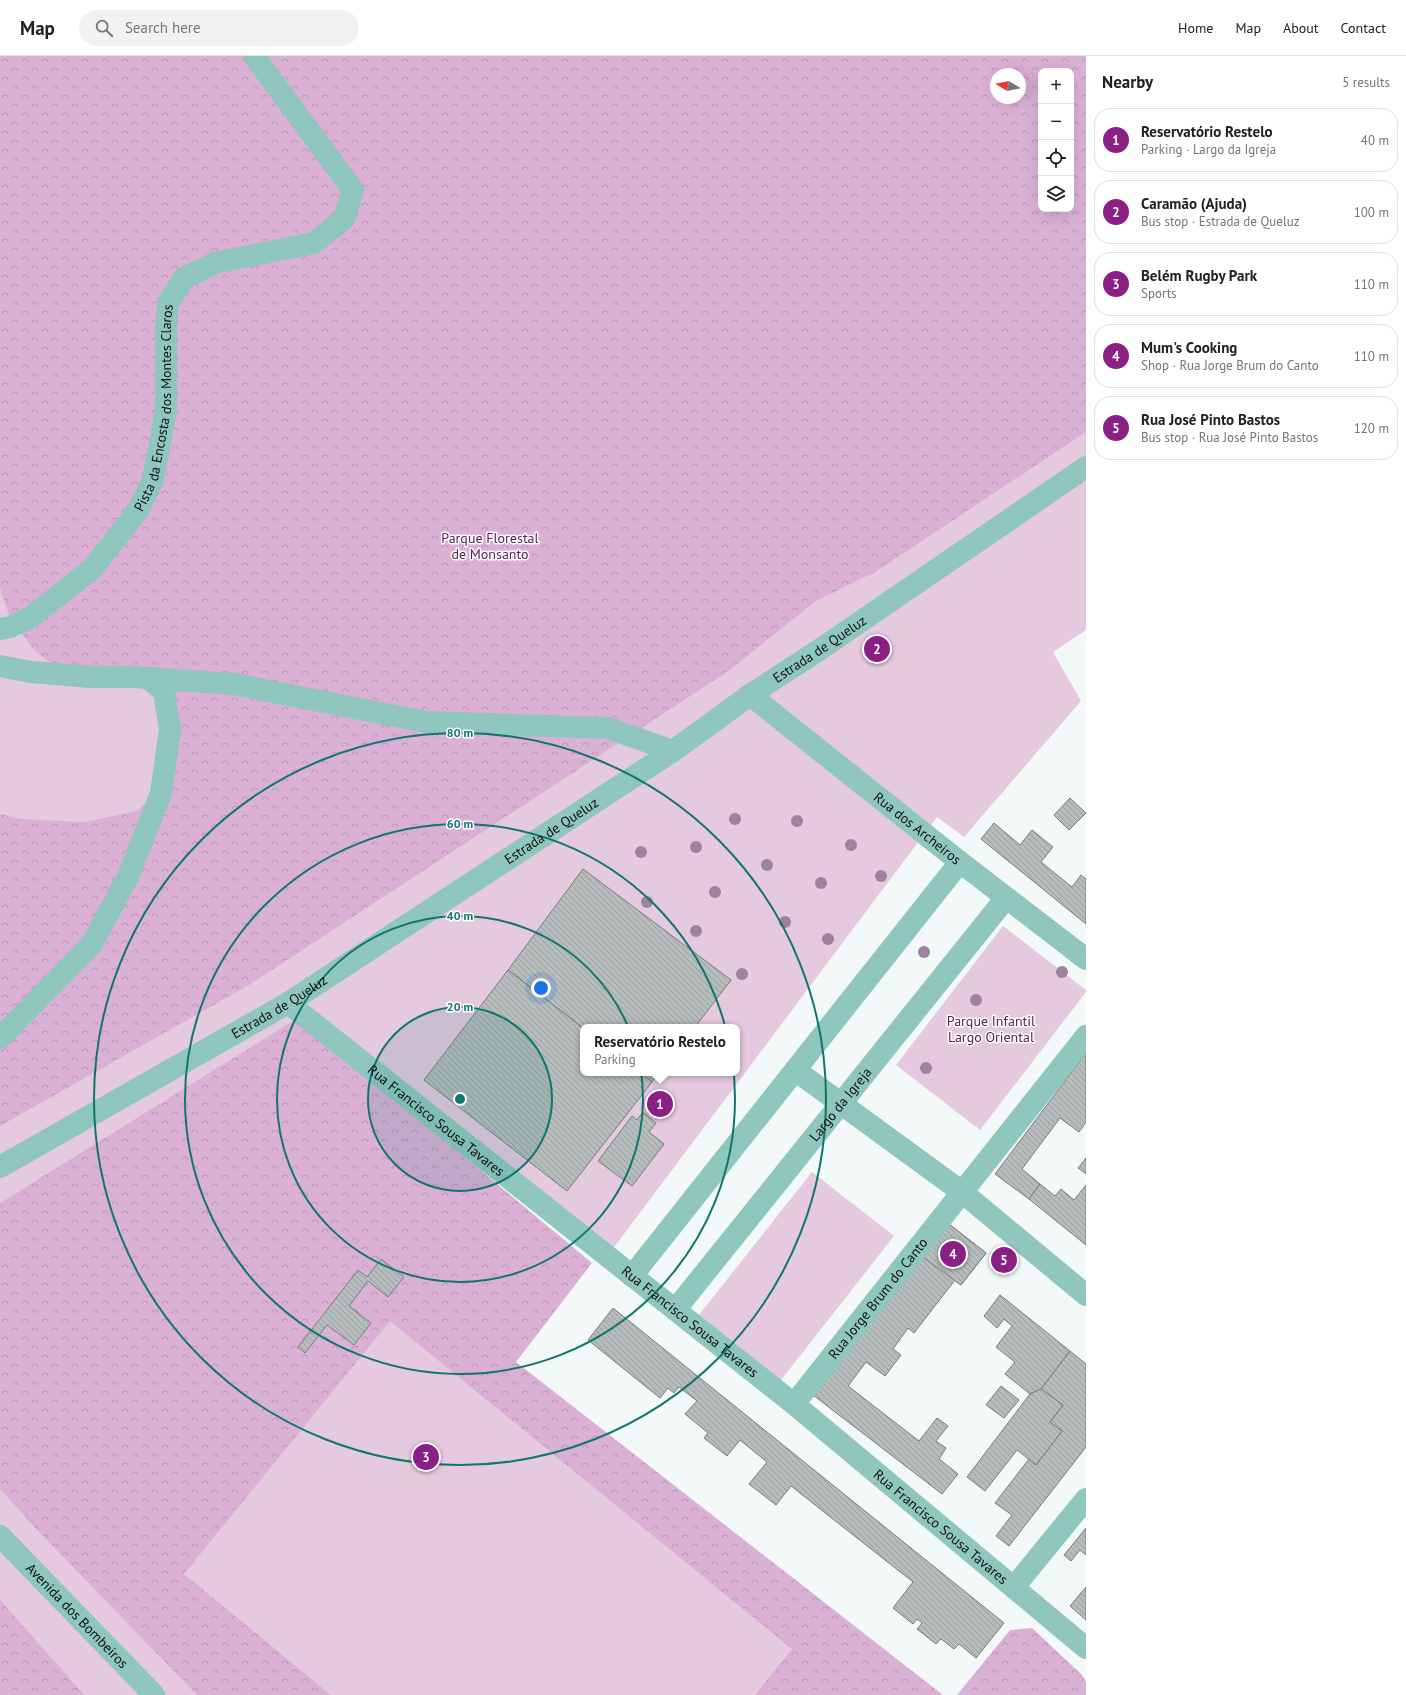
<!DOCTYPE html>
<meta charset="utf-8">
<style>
body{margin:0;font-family:"PT Sans",sans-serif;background:#f2f2f2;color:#202124}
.controls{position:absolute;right:12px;top:12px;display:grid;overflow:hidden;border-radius:8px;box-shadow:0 4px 16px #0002}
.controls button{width:36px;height:36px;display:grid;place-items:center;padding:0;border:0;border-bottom:1px solid #e0e0e0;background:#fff;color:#202124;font:20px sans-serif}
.compass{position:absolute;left:990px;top:12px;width:36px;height:36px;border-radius:50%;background:#fff;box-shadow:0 4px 16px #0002;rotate:280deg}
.you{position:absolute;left:541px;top:932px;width:14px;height:14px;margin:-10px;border:3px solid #fff;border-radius:50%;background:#1a73e8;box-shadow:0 0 0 6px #1a73e833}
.badge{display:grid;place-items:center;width:26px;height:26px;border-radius:50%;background:#8b1f83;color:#fff;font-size:13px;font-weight:700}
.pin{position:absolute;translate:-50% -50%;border:2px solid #fff;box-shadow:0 1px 4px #0006}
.popup{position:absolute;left:580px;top:968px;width:160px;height:52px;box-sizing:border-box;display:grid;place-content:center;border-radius:8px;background:#fff;filter:drop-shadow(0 1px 3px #0005);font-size:13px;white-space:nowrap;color:#757577}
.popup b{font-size:15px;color:#202124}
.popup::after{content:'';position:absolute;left:50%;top:100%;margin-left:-8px;border:8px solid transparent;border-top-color:#fff}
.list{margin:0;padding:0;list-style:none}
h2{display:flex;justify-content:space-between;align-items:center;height:52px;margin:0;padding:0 16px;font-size:17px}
h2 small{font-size:13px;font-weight:400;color:#757577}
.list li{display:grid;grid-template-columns:26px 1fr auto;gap:12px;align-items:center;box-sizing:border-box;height:64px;margin:0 8px 8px;padding:0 8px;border:1px solid #e0e0e0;border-radius:16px}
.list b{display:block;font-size:15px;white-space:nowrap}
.list p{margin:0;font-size:13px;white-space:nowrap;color:#757577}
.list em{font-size:13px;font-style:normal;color:#757577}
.icon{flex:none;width:22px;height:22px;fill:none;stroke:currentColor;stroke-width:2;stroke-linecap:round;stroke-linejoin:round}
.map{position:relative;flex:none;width:1086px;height:1639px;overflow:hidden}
header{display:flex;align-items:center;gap:24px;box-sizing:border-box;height:56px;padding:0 20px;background:#fff;border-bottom:1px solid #e0e0e0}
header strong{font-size:19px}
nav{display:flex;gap:22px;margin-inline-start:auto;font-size:14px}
.search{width:280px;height:36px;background:#f2f2f2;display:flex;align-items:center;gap:10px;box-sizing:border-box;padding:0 14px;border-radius:22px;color:#757577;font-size:15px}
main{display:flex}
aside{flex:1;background:#fff}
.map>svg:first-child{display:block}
.green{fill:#e4c9df;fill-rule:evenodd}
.forest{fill:url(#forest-crowns);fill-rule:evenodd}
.building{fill:url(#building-back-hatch);stroke:#777d7c}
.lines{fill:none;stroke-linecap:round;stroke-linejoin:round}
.minor{stroke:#8fc6bd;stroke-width:22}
.tree{fill:#9d839d}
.ring{fill:none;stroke:#0f766e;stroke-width:2}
.labels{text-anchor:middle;stroke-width:3;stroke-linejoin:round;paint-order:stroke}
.street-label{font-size:14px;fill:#0f1111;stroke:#fff}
.park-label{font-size:14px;fill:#572352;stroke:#fff}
.centre{fill:#0f766e;stroke:#fff;stroke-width:2}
.ring-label{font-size:12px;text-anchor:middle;font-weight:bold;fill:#0f766e;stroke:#fff;stroke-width:3;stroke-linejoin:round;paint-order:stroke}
</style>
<header>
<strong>Map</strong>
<div class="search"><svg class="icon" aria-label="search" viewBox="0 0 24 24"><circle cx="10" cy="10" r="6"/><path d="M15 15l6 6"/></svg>Search here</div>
<nav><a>Home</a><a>Map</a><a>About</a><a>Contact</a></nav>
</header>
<main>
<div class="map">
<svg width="1086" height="1639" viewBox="0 0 1086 1639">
<defs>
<pattern id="forest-crowns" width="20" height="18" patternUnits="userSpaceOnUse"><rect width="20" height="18" fill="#dbb0d5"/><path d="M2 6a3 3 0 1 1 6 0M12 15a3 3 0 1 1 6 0" fill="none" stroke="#bb96b6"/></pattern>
<pattern id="building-back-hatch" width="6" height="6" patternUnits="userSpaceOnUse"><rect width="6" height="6" fill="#b6bcbb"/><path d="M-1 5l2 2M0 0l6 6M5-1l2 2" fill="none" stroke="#9ba1a0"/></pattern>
</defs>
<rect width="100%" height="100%" fill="#f2f9f8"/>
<!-- green -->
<g class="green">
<path d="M 0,0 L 1086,0 L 1086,574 L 1053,596 L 1081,645 L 964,781 L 937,761 L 606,1202 L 399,1041 L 398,1246 L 809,1589 L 768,1639 L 0,1639 ZM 1041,15 L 1071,15 L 1071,153 L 1041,153 ZM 996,18 L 1020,18 L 1020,42 L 996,42 ZM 583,971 L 737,971 L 737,1017 L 583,1017 Z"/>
<polygon points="1003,870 1086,934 1086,936 980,1074 896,1009"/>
<polygon points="812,1116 894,1180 781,1324 699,1259"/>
</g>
<!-- forest -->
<g class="forest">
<path d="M 0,0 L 1086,0 L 1086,376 L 875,516 L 816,545 L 727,616 L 249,929 L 0,1070 L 0,758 L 20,763 L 85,766 L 137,755 L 164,730 L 162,637 L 96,621 L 64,617 L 34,594 L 10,562 L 0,532 ZM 1041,15 L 1071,15 L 1071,153 L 1041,153 ZM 996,18 L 1020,18 L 1020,42 L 996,42 Z"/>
<polygon points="298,962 592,1207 516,1306 943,1639 755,1639 792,1593 390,1265 184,1518 331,1639 197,1639 39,1476 0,1433 0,1147"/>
<polygon points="0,1544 79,1633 85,1639 0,1639"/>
<polygon points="1032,1572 1082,1619 1086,1626 1086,1639 957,1639 1010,1574"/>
</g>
<!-- building -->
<g class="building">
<polygon points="1070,742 1086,757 1069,774 1054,759"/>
<polygon points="994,767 1020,789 1032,774 1053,791 1041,806 1072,831 1081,819 1086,823 1086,868 981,783"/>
<polygon points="583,813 731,924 695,971 583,972 508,914"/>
<polygon points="508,914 526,928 516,940 499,927"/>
<polygon points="508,914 583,972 583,1017 641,1017 652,1026 567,1135 424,1024"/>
<polygon points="1086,997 1086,1066 1079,1076 1060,1062 1022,1113 1040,1128 1029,1143 995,1118"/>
<polygon points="641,1017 658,1017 652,1026"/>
<polygon points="643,1056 656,1067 649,1076 664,1088 632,1130 598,1105 632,1060 637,1064"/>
<polygon points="1086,1102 1086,1118 1078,1112"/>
<polygon points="1040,1128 1055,1140 1061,1133 1074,1144 1086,1129 1086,1189 1029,1143"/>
<polygon points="945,1165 986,1197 961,1229 955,1224 914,1277 908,1272 893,1293 901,1299 885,1320 866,1306 848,1330 919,1385 937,1362 948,1370 936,1385 946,1392 939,1403 958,1418 942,1438 813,1339"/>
<polygon points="945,1165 986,1197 961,1229 920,1199"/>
<polygon points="381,1203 404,1221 388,1241 368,1225 349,1250 371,1267 354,1289 327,1269 305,1297 298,1291 358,1214 367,1221"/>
<polygon points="1000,1239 1070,1295 1041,1333 1030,1338 1005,1318 1015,1306 996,1291 1012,1270 1004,1263 997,1272 984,1260"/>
<polygon points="613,1252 1004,1567 976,1602 959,1588 954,1593 941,1583 936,1588 917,1573 922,1567 917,1563 913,1568 893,1552 913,1526 791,1430 776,1449 749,1428 767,1406 740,1384 727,1400 704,1382 708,1377 685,1358 697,1345 679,1331 674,1337 668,1332 660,1342 588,1284"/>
<polygon points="1070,1295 1086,1308 1086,1391 1009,1490 996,1480 1012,1459 995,1447 1029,1403 1036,1409 1062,1375 1050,1366 1063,1349 1041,1333"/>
<polygon points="1001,1330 1019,1344 1004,1362 986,1349"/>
<polygon points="1041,1333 1063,1349 1050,1366 1062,1375 1036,1409 1017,1394 985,1435 967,1421 1030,1338"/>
<polygon points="1086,1472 1086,1499 1080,1494 1071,1505 1064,1499"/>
<polygon points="1086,1531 1086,1564 1070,1550"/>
</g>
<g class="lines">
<!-- minor -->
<g class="minor">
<path id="s1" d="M 0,573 L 10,571 L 31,561 L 93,512 L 138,454 L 153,424 L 166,354 L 166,267 L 168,247 L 184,222 L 215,207 L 314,187 L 344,163 L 353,134 L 254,0"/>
<polyline points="0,610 31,616 91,621 133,621 234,628 426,666 608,672 673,695"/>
<path id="s2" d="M 750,639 L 960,806 L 1086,903"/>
<path id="s3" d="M 288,947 L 794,1348 L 1086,1592"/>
<polyline points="0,982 91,889 128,821 161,737 170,673 164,636 149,623"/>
<polyline points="795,1014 962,1136 1086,1239"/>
<path id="s4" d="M 0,1111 L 288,947 L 673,695 L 750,639 L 822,592 L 1086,411"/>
<polyline points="632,1220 960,806"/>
<path id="s5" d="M 675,1254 L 1006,842"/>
<path id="s6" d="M 794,1348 L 1086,980"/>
<path id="s7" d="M 0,1480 L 154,1639"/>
<polyline points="1014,1531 1086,1443"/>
</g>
</g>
<!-- trees -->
<g class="tree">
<circle cx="735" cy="763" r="6"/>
<circle cx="797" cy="765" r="6"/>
<circle cx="851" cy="789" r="6"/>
<circle cx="696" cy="791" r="6"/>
<circle cx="641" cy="796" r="6"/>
<circle cx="767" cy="809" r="6"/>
<circle cx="881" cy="820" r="6"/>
<circle cx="821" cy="827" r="6"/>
<circle cx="715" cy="836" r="6"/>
<circle cx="647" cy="846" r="6"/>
<circle cx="785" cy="866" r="6"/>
<circle cx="696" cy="875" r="6"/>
<circle cx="828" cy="883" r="6"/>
<circle cx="924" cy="896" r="6"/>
<circle cx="1062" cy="916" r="6"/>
<circle cx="742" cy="918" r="6"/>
<circle cx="976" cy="944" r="6"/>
<circle cx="926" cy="1012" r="6"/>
</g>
<!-- distance rings -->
<circle cx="460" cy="1043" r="92" fill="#0f766e" fill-opacity=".12"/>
<g class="ring">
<circle cx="460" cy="1043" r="92"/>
<circle cx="460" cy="1043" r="183"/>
<circle cx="460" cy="1043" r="275"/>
<circle cx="460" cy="1043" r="366"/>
</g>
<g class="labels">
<!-- street labels -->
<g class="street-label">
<text dy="5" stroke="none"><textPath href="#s1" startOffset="291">Pista da Encosta dos Montes Claros</textPath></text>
<text dy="5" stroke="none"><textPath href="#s4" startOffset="970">Estrada de Queluz</textPath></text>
<text dy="5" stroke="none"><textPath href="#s2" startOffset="214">Rua dos Archeiros</textPath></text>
<text dy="5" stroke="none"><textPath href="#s4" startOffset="646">Estrada de Queluz</textPath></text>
<text dy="5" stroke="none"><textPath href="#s4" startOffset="322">Estrada de Queluz</textPath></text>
<text dy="5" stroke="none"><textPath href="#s5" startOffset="264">Largo da Igreja</textPath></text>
<text dy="5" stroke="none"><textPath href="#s3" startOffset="189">Rua Francisco Sousa Tavares</textPath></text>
<text dy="5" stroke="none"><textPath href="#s6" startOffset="135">Rua Jorge Brum do Canto</textPath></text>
<text dy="5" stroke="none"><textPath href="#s3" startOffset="513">Rua Francisco Sousa Tavares</textPath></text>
<text dy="5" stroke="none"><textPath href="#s3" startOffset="837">Rua Francisco Sousa Tavares</textPath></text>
<text dy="5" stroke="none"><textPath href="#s7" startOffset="111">Avenida dos Bombeiros</textPath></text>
</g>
<!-- park labels -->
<g class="park-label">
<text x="490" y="487">Parque Florestal<tspan x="490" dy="16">de Monsanto</tspan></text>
<text x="991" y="970">Parque Infantil<tspan x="991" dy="16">Largo Oriental</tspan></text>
</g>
</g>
<circle cx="460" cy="1043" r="6" class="centre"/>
<g class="ring-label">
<text x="460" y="681">80 m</text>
<text x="460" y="772">60 m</text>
<text x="460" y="864">40 m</text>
<text x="460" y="955">20 m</text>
</g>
</svg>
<div class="controls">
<button>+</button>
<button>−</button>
<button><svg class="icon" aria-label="locate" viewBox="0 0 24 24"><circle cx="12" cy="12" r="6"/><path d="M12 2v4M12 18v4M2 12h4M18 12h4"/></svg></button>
<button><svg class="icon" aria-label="layers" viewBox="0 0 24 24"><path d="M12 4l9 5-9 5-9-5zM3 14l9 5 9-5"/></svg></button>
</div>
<svg class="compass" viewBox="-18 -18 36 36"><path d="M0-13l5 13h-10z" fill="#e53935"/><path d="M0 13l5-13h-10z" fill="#757577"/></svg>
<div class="you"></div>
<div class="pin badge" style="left:660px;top:1048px">1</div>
<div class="popup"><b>Reservatório Restelo</b>Parking</div>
<div class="pin badge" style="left:877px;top:593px">2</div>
<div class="pin badge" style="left:426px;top:1401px">3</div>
<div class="pin badge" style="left:953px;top:1198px">4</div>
<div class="pin badge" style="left:1004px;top:1204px">5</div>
</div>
<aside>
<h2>Nearby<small>5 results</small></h2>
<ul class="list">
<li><span class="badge">1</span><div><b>Reservatório Restelo</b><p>Parking · Largo da Igreja</p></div><em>40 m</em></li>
<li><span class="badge">2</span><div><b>Caramão (Ajuda)</b><p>Bus stop · Estrada de Queluz</p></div><em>100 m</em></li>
<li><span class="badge">3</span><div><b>Belém Rugby Park</b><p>Sports</p></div><em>110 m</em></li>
<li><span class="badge">4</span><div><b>Mum's Cooking</b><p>Shop · Rua Jorge Brum do Canto</p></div><em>110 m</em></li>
<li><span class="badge">5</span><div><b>Rua José Pinto Bastos</b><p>Bus stop · Rua José Pinto Bastos</p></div><em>120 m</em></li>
</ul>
</aside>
</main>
